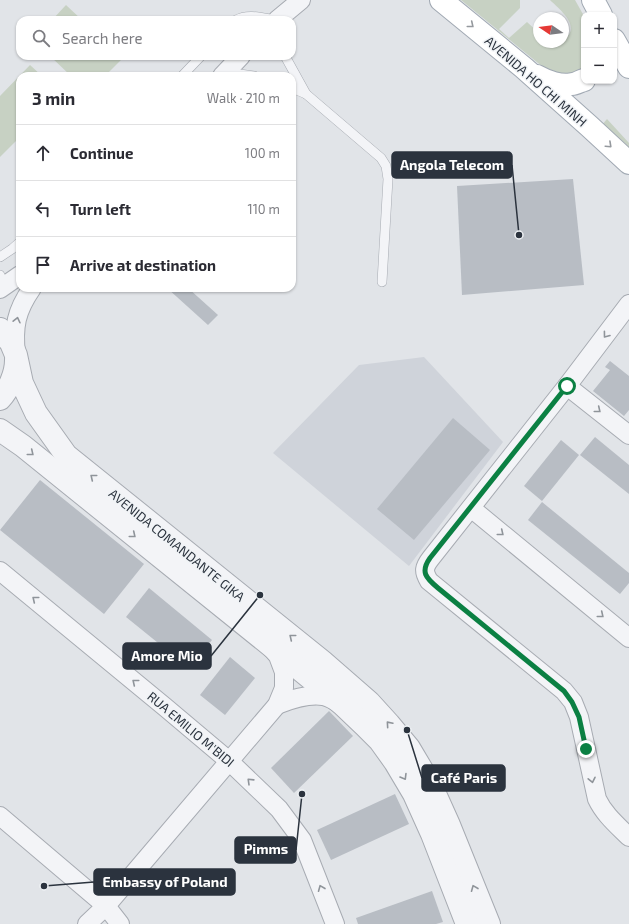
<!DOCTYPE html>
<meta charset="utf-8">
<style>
body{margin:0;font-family:"Exo 2",sans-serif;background:#f7f7f7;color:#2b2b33}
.controls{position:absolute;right:12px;top:12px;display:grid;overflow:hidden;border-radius:8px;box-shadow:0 1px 3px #0004}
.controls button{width:36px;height:36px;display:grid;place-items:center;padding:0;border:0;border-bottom:1px solid #e1e1e2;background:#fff;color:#2b2b33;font:20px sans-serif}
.compass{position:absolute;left:533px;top:12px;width:36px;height:36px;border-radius:50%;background:#fff;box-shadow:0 1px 3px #0004;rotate:283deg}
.stop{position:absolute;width:12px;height:12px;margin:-9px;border:3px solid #0b8043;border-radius:50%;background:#fff}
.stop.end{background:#0b8043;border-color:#fff;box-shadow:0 1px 4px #0008}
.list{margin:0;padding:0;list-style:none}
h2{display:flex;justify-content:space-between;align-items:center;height:52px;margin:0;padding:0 16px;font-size:17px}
h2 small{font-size:13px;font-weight:400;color:#7c7c81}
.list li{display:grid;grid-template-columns:26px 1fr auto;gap:12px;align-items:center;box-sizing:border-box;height:56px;padding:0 16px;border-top:1px solid #e1e1e2}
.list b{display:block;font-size:15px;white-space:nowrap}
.list em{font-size:13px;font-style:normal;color:#7c7c81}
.icon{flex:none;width:22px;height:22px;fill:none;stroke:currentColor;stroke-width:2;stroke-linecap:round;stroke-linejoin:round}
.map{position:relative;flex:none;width:629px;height:924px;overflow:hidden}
.search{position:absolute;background:#fff;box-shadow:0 1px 3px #0004;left:16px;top:16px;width:280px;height:44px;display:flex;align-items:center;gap:10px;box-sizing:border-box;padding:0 14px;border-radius:12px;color:#7c7c81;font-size:15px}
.panel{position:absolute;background:#fff;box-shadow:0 1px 3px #0004;left:16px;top:72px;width:280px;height:220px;border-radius:12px}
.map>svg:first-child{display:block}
.built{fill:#cfd3da}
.green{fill:#c7d1c3}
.building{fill:#b8bdc4}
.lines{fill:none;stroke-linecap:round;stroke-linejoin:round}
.service-casing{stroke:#a7abb2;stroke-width:10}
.minor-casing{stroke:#a7abb2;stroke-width:20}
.tertiary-casing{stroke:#a7abb2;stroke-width:24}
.primary-casing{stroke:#a1a9b3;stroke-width:24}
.service{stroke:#f3f4f7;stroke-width:9}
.minor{stroke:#f3f4f7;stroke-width:18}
.tertiary{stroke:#f3f4f7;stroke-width:22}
.primary{stroke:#fff;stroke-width:22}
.oneway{stroke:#95999e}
.oneway2{stroke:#8f949a}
.route{stroke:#0b8043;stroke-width:5}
.labels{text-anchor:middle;stroke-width:3;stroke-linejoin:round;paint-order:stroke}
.street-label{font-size:13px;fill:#2b333e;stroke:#f0f3f6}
.leader{fill:none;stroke:#2b333e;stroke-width:1.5}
.callout-dot{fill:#2b333e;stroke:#f0f3f6;stroke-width:1.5}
.callout{fill:#2b333e;stroke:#2b333e;stroke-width:1.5}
.callout-label{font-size:14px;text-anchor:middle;font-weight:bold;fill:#fff}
</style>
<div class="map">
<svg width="629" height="924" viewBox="0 0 629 924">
<rect width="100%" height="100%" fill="#e1e4e8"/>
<!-- built -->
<polygon class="built" points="424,357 503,442 409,566 273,453 359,365"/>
<!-- green -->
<g class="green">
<path d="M 461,0 L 520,0 L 520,8 L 499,29 L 509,38 L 527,22 L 539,33 L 539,42 L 563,42 L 563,40 C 583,27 560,10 550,0 L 575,0 L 584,16 L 584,69 L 583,70 C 568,75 564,77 549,72 Z"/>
<polygon points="66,5 82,20 52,20"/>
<polygon points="50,56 120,56 123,58 105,76 71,76"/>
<polygon points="30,65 42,76 20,76 20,137 0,157 0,96"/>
<polygon points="607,119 629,143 629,151 602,125"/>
</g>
<!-- building -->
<g class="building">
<polygon points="573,179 584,285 462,295 457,186"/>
<polygon points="167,288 188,288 218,315 208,325"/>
<polygon points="610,361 629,376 629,410 624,416 593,391 610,370 605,367"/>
<polygon points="453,418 490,450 414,540 377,509"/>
<polygon points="595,437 629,465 629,494 580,455"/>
<polygon points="561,440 579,455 542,501 524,486"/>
<polygon points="40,480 144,564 104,614 0,530"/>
<polygon points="542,502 629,573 629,583 620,594 528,520"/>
<polygon points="149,588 212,640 189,668 126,617"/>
<polygon points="230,657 255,678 225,715 200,695"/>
<polygon points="329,711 353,736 294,793 271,768"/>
<polygon points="395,794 409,824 331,860 317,830"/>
<polygon points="432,891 443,922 436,924 358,924 356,918"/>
</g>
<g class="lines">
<!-- service casing -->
<g class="service-casing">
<g id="service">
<path d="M 236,20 C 248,13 263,18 276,20"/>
<polyline points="285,56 306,94"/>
<polyline points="225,72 254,76"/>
<polyline points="182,76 201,56"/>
<polyline points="292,88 306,94 381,158 386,166 388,179 382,282"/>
<polyline points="0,257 12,249 20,242"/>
<polyline points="0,275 5,286"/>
</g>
</g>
<!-- minor casing -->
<g class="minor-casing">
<g id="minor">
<polyline points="277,20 301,0"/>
<polyline points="222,76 241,56"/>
<polyline points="0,289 20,275"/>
<path d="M 629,304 L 567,386 L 431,558 C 424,567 423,571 429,581 L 564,691 L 573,702 L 579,717 L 597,799 C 604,814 617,825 629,837"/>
<path d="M 16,354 C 13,327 16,311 32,288"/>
<polyline points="567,386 629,435"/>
<polyline points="471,508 629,638"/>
<polyline points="0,571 165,707 229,761 279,809 302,840 335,924"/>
<path d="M 277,705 C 292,699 307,694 323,696 C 328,697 333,700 337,702"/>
<polyline points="0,816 106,906 120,924"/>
<polyline points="87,924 106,906 277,705 284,688 284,672 278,656 272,649"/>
</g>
</g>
<!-- tertiary casing -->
<g class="tertiary-casing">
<g id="tertiary">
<polyline points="0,329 11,343 16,355 22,383 36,413 66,455 322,661 369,702 389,724 409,748 431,785 449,825 489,924"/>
<path d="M 0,399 C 9,389 16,374 16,360"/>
<polyline points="0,430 23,446 265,641 343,705 364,725 380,741 395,762 414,794 432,834 467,924"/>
</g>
</g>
<!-- primary casing -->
<g class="primary-casing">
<g id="primary">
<polyline points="441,0 524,68 589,126 629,163"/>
<polyline points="593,0 601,15"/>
<polyline points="614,40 629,67"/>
<path d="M 537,76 C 546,81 561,87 572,84 C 576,84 580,81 584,80"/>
</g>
</g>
<!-- service -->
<use href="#service" class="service"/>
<!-- minor -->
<use href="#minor" class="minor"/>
<!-- tertiary -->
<use href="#tertiary" class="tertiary"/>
<!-- primary -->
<use href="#primary" class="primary"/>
</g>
<!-- one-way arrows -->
<defs><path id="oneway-chevron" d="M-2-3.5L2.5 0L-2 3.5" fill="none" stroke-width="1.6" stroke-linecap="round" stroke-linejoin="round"/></defs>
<g class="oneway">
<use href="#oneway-chevron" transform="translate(471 25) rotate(39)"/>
<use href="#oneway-chevron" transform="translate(609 145) rotate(43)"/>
</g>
<g class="oneway2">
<use href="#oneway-chevron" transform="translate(17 320) rotate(-77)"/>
<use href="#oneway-chevron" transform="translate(606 335) rotate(127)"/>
<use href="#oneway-chevron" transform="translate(598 410) rotate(39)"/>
<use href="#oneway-chevron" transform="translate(31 453) rotate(39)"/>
<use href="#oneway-chevron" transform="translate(93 477) rotate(-141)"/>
<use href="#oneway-chevron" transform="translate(501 533) rotate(39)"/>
<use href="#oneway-chevron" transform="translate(133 535) rotate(39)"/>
<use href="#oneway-chevron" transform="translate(35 599) rotate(-141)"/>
<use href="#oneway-chevron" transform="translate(601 615) rotate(39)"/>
<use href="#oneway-chevron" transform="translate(292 637) rotate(-141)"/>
<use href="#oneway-chevron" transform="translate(135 682) rotate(-141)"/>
<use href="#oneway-chevron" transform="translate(389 724) rotate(-131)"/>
<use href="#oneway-chevron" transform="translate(404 777) rotate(59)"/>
<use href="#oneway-chevron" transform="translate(592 780) rotate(78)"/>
<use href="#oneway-chevron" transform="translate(250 781) rotate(-136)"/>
<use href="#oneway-chevron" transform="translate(321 888) rotate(-112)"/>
<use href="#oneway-chevron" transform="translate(474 888) rotate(-112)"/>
</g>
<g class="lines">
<!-- route -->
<path class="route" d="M 567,386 L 430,558 C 420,572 426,578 438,588 L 564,691 L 572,702 L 579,717 L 586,749"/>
</g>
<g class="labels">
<!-- street labels -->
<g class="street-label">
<text transform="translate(536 81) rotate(41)" y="5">AVENIDA HO CHI MINH</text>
<text transform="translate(177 545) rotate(39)" y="5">AVENIDA COMANDANTE GIKA</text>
<text transform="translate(191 729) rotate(40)" y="5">RUA EMILIO M'BIDI</text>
</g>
</g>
<!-- callouts -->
<path class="leader" d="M519 235L512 165M260 595L211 656M407 730L422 778M302 794L296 850M44 886L94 882"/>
<g class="callout-dot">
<circle cx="519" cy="235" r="4"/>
<circle cx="260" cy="595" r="4"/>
<circle cx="407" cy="730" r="4"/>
<circle cx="302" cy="794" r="4"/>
<circle cx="44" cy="886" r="4"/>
</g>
<g class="callout">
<rect x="392" y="152" width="120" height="26" rx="4"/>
<rect x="123" y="643" width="88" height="26" rx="4"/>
<rect x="422" y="765" width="83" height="26" rx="4"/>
<rect x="235" y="837" width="61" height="26" rx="4"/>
<rect x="94" y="869" width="141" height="26" rx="4"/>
</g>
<g class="callout-label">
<text x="452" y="170">Angola Telecom</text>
<text x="167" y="661">Amore Mio</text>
<text x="464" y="783">Café Paris</text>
<text x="266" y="854">Pimms</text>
<text x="165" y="887">Embassy of Poland</text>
</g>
</svg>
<div class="controls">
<button>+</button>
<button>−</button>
</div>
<svg class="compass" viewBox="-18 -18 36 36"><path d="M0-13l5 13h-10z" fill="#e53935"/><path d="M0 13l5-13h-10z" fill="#7c7c81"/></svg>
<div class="stop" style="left:567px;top:386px"></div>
<div class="stop end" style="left:586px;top:749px"></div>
<div class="search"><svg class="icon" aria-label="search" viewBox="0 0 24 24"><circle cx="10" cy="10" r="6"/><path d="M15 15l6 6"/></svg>Search here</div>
<section class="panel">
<h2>3 min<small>Walk · 210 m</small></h2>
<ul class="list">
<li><svg class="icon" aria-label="ahead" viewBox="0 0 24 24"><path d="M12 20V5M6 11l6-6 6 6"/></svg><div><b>Continue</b></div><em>100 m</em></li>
<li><svg class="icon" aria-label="left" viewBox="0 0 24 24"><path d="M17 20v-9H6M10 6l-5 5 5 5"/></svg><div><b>Turn left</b></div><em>110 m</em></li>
<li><svg class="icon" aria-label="arrive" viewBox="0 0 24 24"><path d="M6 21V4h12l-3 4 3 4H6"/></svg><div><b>Arrive at destination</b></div></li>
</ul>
</section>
</div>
